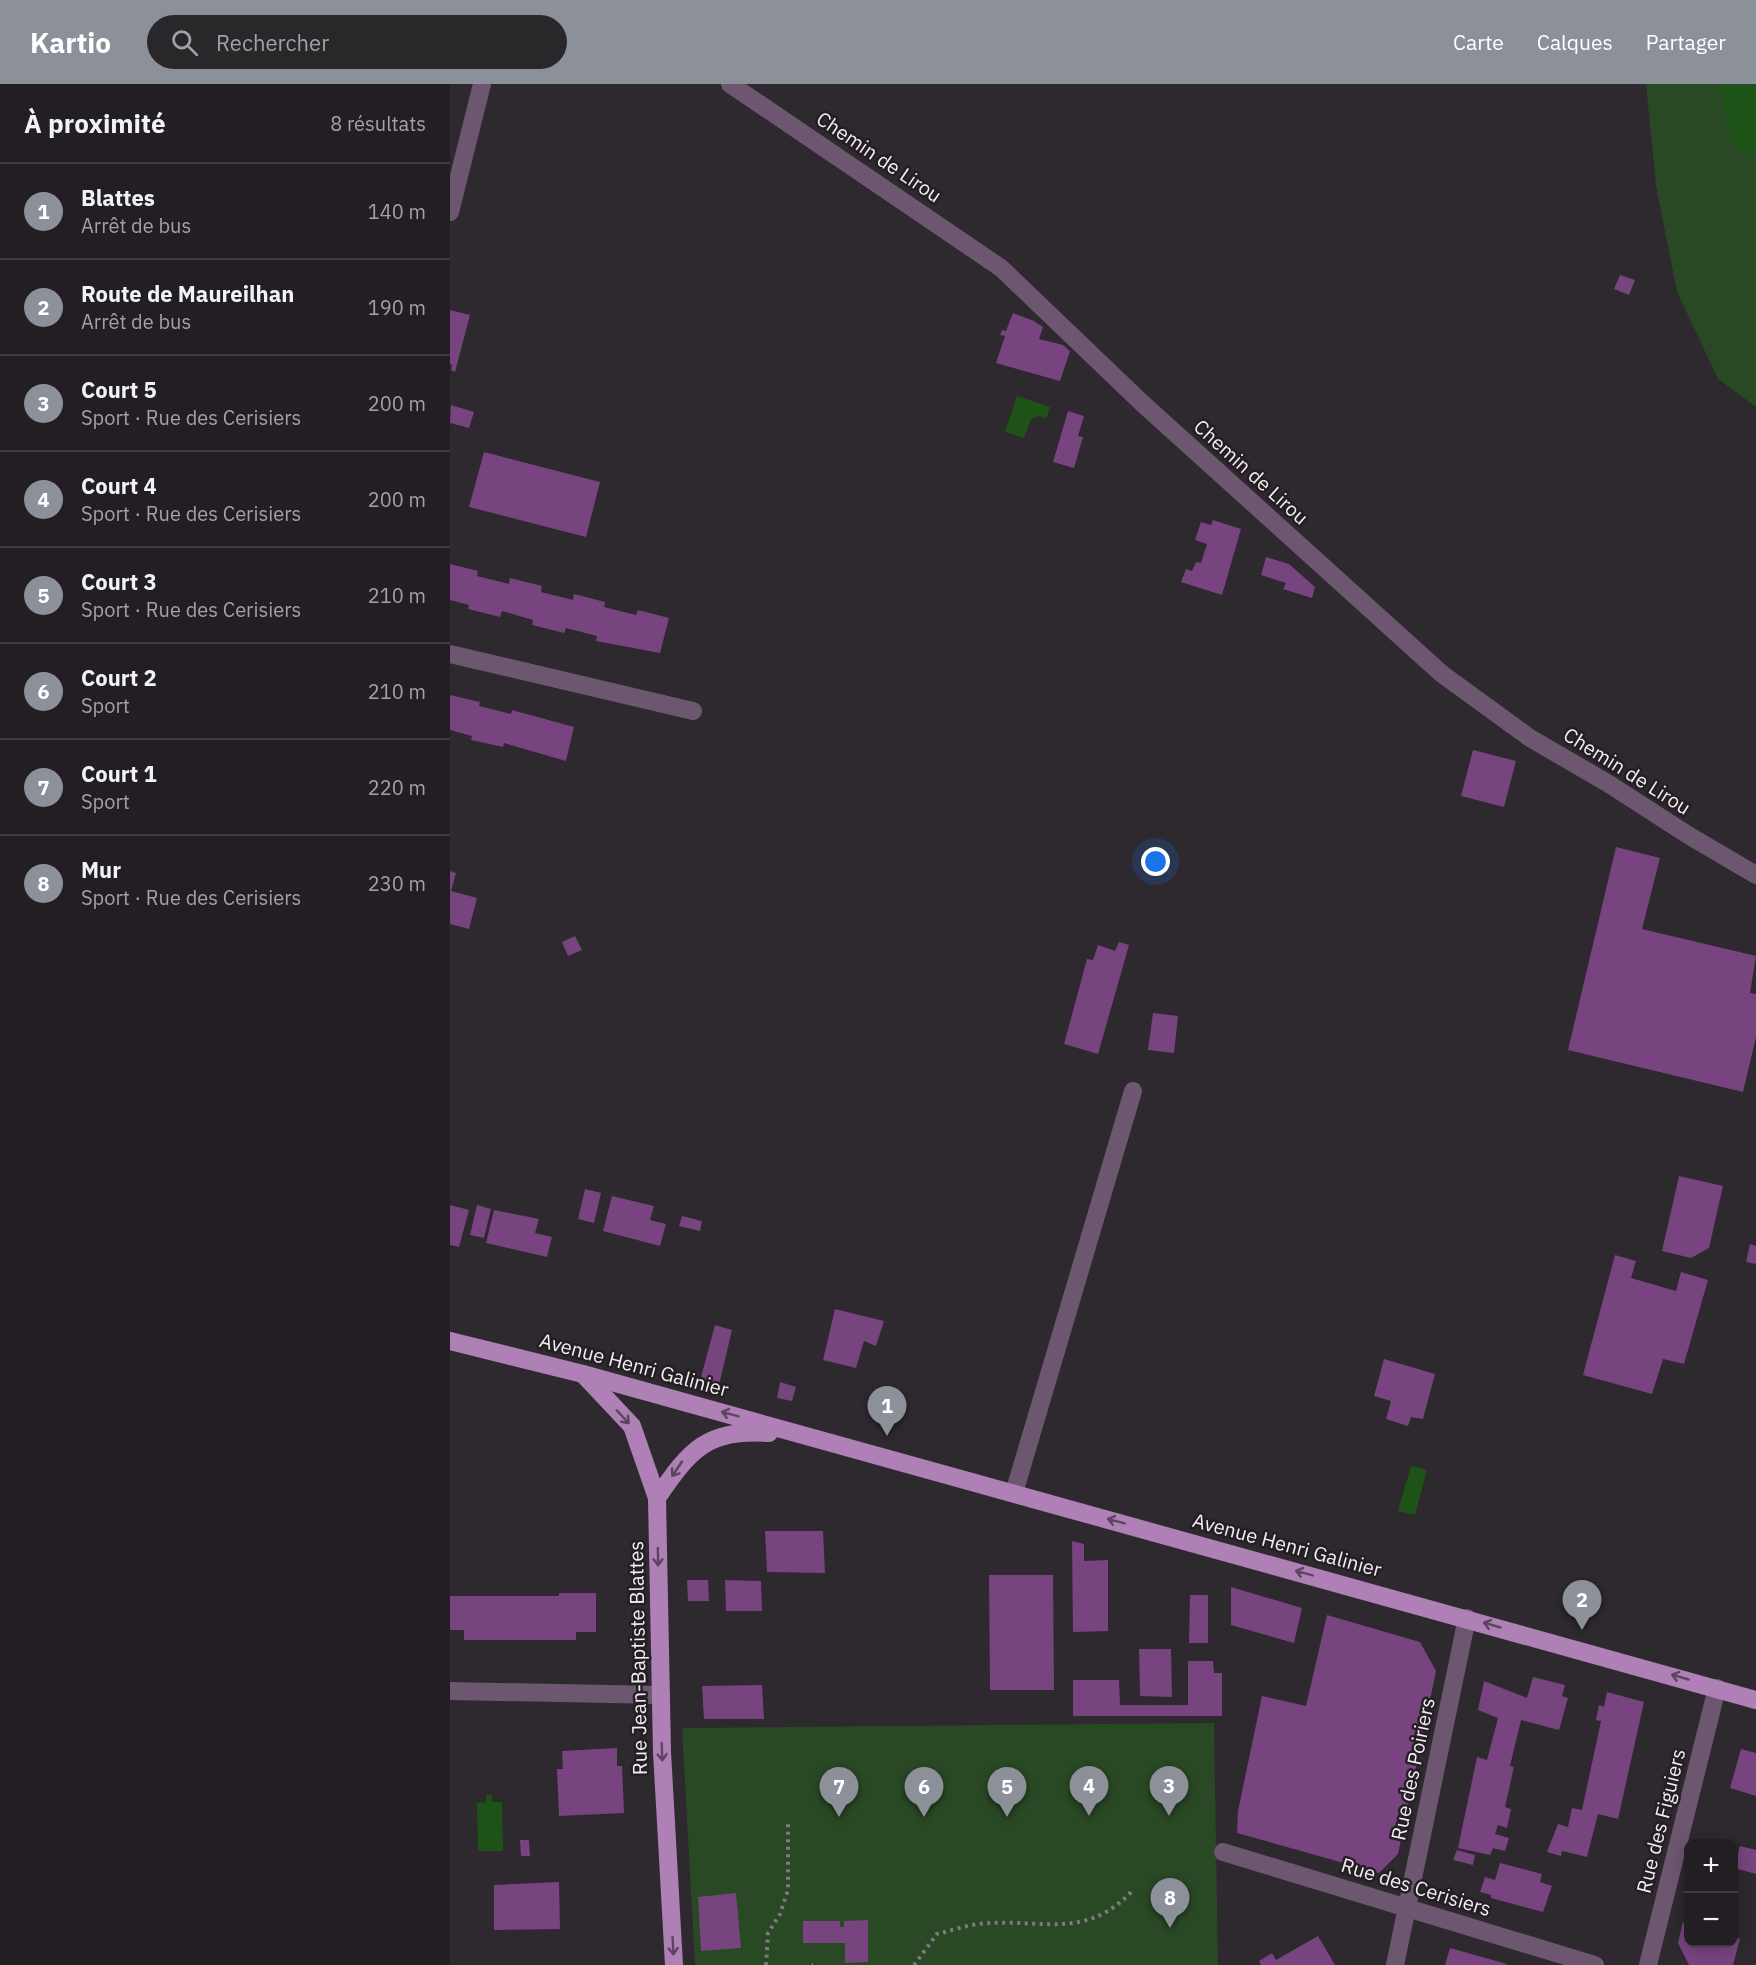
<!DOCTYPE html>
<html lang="fr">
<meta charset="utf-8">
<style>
body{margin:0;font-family:"IBM Plex Sans",sans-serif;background:#2a272b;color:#f1f3f6}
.controls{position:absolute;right:18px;bottom:18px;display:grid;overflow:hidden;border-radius:12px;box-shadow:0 3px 15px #0003}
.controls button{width:54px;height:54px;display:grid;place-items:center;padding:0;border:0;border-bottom:2px solid #3f3c41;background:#221e23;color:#f1f3f6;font:30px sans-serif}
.you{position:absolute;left:706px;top:778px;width:21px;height:21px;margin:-15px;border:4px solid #fff;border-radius:50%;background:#1a73e8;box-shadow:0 0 0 9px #1a73e833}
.badge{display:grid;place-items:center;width:39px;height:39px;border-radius:50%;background:#8c9099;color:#fff;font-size:20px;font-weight:700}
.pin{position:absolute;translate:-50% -50px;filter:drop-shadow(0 2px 3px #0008)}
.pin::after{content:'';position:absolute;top:32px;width:21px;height:18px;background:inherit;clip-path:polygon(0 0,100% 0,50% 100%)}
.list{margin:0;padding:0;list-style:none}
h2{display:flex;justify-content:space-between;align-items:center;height:78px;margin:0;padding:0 24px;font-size:26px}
h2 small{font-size:20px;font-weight:400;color:#a2a2a6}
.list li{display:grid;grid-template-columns:39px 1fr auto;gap:18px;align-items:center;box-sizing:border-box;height:96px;padding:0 24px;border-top:2px solid #3f3c41}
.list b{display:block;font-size:22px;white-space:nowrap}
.list p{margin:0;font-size:20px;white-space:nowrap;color:#a2a2a6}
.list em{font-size:20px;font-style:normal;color:#a2a2a6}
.icon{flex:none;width:33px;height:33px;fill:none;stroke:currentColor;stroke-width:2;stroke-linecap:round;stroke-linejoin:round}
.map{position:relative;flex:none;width:1306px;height:1881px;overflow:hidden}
header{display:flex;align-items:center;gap:36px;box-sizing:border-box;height:84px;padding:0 30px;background:#8c9099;color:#fff}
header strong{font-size:28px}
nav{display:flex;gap:33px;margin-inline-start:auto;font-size:21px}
.search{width:420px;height:54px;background:#2a272b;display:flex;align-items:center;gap:15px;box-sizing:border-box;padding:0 21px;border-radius:33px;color:#a2a2a6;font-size:22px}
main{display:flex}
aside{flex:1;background:#221e23}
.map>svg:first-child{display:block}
.green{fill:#294824}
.water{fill:#1d5316}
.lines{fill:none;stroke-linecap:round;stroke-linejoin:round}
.river{stroke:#1d5316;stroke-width:56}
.building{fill:#77447f}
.path{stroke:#7f7a80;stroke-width:4;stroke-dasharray:3 4.5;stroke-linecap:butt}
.lane{stroke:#6d5670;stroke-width:18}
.street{stroke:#6d5670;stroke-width:18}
.primary{stroke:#ae80b5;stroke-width:18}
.oneway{stroke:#5c455f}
.labels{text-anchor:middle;stroke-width:5;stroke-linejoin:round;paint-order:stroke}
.street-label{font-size:20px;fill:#f1edf2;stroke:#251e25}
</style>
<header>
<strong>Kartio</strong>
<div class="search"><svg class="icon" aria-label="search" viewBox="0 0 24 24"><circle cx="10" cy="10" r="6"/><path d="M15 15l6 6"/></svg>Rechercher</div>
<nav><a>Carte</a><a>Calques</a><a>Partager</a></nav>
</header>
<main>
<aside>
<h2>À proximité<small>8 résultats</small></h2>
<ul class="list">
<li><span class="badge">1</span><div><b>Blattes</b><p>Arrêt de bus</p></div><em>140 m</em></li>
<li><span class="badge">2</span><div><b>Route de Maureilhan</b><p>Arrêt de bus</p></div><em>190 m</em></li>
<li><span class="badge">3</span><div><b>Court 5</b><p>Sport · Rue des Cerisiers</p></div><em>200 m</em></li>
<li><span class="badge">4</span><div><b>Court 4</b><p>Sport · Rue des Cerisiers</p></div><em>200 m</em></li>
<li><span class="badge">5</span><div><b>Court 3</b><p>Sport · Rue des Cerisiers</p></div><em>210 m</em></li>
<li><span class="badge">6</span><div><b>Court 2</b><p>Sport</p></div><em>210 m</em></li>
<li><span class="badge">7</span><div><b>Court 1</b><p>Sport</p></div><em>220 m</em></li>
<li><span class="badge">8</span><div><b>Mur</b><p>Sport · Rue des Cerisiers</p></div><em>230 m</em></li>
</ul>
</aside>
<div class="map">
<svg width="1306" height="1881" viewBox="0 0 1306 1881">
<rect width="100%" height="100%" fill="#2e282f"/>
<!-- green -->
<g class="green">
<polygon points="1196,0 1306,0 1306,323 1268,295 1227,208 1206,102"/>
<polygon points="764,1639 768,1881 245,1881 232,1644"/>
</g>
<!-- water -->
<g class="water">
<polygon points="567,312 600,323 596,335 588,332 581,335 574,354 555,348"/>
<polygon points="961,1382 977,1386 965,1431 948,1427"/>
<polygon points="36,1711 42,1711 42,1718 52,1718 53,1767 28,1767 27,1719 36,1718"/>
</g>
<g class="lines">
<!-- river -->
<polyline class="river" points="1298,0 1306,42"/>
</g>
<!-- building -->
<g class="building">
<polygon points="1170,191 1185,196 1179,211 1164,205"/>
<polygon points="0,226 20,231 5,288 1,286 2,281 0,280"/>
<polygon points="563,229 584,237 593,243 589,255 613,261 620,267 610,297 546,279 555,252 550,251 552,246 556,247"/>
<polygon points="1,321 24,328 19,344 0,339"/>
<polygon points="618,327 634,332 628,352 633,353 624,384 603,378"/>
<polygon points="34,368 150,398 136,453 19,423"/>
<polygon points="763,436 791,445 772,511 731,498 736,485 742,487 746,478 751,479 757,460 745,456 751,438 761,441"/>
<polygon points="816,473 839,480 865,503 862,514 833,505 836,499 811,491"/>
<polygon points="0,480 28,487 27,492 59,500 60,494 92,502 91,508 123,516 124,510 155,518 154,523 186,531 188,526 219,534 210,569 146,557 147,552 116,544 114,549 82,541 83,536 52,527 50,533 18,525 19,521 0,516"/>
<polygon points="0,611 30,618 29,622 61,630 62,626 124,643 116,677 54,659 53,663 21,656 22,652 0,646"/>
<polygon points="1023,666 1066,677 1054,723 1011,712"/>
<polygon points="1166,763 1210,774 1192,845 1306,872 1300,909 1306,910 1306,953 1293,1008 1118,966"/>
<polygon points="0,787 6,789 1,807 27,814 19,845 0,840"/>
<polygon points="125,852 132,866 118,872 112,858"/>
<polygon points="669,858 679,861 648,970 614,960 637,875 643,876 648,861 665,867"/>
<polygon points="703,929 728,932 724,969 698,966"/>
<polygon points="1229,1092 1273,1102 1259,1164 1241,1174 1212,1167"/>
<polygon points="135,1105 151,1109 144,1139 128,1135"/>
<polygon points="162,1112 204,1122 200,1136 216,1140 210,1162 153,1147"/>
<polygon points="0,1121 19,1126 9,1163 0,1161"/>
<polygon points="27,1121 41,1125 34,1154 20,1151"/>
<polygon points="44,1126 89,1135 85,1149 102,1153 97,1173 36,1159"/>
<polygon points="232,1132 252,1137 250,1147 229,1142"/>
<polygon points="1300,1160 1306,1162 1306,1180 1296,1178"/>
<polygon points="1165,1171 1186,1177 1181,1194 1226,1207 1231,1188 1258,1196 1234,1280 1213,1275 1202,1310 1133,1291"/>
<polygon points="385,1225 434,1237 426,1262 414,1257 406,1284 373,1276"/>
<polygon points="265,1241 282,1246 269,1301 250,1297"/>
<polygon points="934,1275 985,1290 973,1335 961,1333 958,1342 936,1335 941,1317 924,1312"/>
<polygon points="330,1298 346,1303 342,1317 327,1314"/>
<polygon points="315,1447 373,1447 375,1489 317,1488"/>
<polygon points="622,1457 634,1460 634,1477 658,1476 658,1547 623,1548"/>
<polygon points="539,1491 603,1491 604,1606 540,1606"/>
<polygon points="237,1496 258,1496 259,1517 238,1517"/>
<polygon points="275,1496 311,1497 312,1527 276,1527"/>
<polygon points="781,1503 852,1524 844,1559 781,1541"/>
<polygon points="109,1509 146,1509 146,1548 126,1548 126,1556 14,1556 14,1546 0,1546 0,1512 109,1512"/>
<polygon points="740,1511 758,1511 758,1559 739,1559"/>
<polygon points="877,1531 970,1558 986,1587 948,1770 929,1789 787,1749 788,1727 812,1612 856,1622"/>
<polygon points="689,1565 721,1565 722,1613 690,1612"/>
<polygon points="738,1577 763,1577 764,1589 772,1589 772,1632 623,1632 623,1596 669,1596 670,1621 738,1621"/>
<polygon points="1083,1593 1115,1601 1112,1612 1118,1614 1109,1646 1071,1636 1060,1682 1064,1683 1055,1723 1061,1725 1057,1744 1048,1741 1045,1750 1059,1754 1055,1767 1043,1764 1040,1771 1008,1764 1027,1673 1037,1676 1048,1634 1028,1626 1034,1597 1077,1614"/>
<polygon points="312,1601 314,1635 254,1635 252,1602"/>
<polygon points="1157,1608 1194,1618 1168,1735 1148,1730 1137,1773 1112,1767 1111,1772 1097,1768 1108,1740 1118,1743 1122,1724 1132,1726 1151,1637 1146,1636 1149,1621 1154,1623"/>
<polygon points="167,1664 167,1682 172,1682 174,1729 109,1732 107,1685 113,1685 112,1667"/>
<polygon points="1291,1665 1306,1669 1306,1712 1280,1704"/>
<polygon points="70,1756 79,1756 80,1772 71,1772"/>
<polygon points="1290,1762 1306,1766 1306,1790 1284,1784 1284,1777 1286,1777"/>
<polygon points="1007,1766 1025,1771 1023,1781 1003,1776"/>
<polygon points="1050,1779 1092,1790 1090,1798 1102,1802 1093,1828 1041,1814 1041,1811 1030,1808 1035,1793 1045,1796"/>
<polygon points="109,1798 110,1845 44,1846 44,1801"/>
<polygon points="286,1809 291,1864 251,1867 248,1813"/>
<polygon points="418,1836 418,1878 395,1879 395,1859 353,1859 353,1837 390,1837 390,1843 394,1843 394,1837"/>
<polygon points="1233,1838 1238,1840 1238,1858 1284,1858 1284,1853 1290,1855 1283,1881 1239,1881 1228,1859"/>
<polygon points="868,1852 885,1881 811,1881 809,1877 822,1869 826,1876"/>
<polygon points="1000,1864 1057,1880 1056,1881 995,1881"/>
</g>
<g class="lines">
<!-- path -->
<g class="path">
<polyline points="316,1881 318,1849 330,1830 338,1806 338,1738"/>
<polyline points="362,1881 363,1881"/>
<path d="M 464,1881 L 487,1850 C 500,1847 514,1842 528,1840 C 586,1833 634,1858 681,1808"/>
</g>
<!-- lane -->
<g class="lane">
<polyline points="0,570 243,627"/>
<polyline points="564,1409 683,1007"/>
</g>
<!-- street -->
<g class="street">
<polyline points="280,0 551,184 692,319 992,590 1080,654 1159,700 1238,751 1306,791"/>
<polyline points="0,128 32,0"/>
<polyline points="0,1607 211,1611"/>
<polyline points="773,1768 1145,1881"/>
<polyline points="945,1881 1017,1534"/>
<polyline points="1198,1881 1267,1604"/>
</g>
<!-- primary -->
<g class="primary">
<polyline points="0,1257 133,1290 1306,1616"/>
<polyline points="133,1290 182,1342 207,1414 212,1668 224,1881"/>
<path d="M 207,1414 C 240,1366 256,1345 319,1349"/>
</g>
</g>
<!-- one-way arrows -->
<defs><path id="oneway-shaft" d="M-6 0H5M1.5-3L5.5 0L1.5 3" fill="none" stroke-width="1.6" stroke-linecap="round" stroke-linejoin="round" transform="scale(1.5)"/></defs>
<g class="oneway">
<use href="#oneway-shaft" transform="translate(280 1330) rotate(-165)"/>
<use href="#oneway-shaft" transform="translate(173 1333) rotate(47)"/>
<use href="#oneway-shaft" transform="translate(227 1385) rotate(124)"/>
<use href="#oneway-shaft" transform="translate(666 1437) rotate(-165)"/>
<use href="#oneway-shaft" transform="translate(208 1473) rotate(89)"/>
<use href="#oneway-shaft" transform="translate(854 1489) rotate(-165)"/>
<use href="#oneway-shaft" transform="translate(1042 1541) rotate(-164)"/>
<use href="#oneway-shaft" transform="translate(1230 1593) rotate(-164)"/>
<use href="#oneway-shaft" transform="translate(212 1668) rotate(88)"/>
<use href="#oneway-shaft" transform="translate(223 1862) rotate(87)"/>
</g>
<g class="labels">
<!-- street labels -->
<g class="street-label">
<text transform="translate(429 73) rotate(34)" y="7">Chemin de Lirou</text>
<text transform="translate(801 388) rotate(42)" y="7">Chemin de Lirou</text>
<text transform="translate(1177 687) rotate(32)" y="7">Chemin de Lirou</text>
<text transform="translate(184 1281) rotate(15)" y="7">Avenue Henri Galinier</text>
<text transform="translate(837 1461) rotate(15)" y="7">Avenue Henri Galinier</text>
<text transform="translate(188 1574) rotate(-91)" y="7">Rue Jean-Baptiste Blattes</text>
<text transform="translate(963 1685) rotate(-78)" y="7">Rue des Poiriers</text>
<text transform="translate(1211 1737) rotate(-76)" y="7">Rue des Figuiers</text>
<text transform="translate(966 1803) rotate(17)" y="7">Rue des Cerisiers</text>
</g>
</g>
</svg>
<div class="controls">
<button>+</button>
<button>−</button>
</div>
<div class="you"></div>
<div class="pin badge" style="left:437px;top:1352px">1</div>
<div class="pin badge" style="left:1132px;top:1546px">2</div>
<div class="pin badge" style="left:719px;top:1732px">3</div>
<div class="pin badge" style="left:639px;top:1732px">4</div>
<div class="pin badge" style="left:557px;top:1733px">5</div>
<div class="pin badge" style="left:474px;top:1733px">6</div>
<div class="pin badge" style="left:389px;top:1733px">7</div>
<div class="pin badge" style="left:720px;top:1844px">8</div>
</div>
</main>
